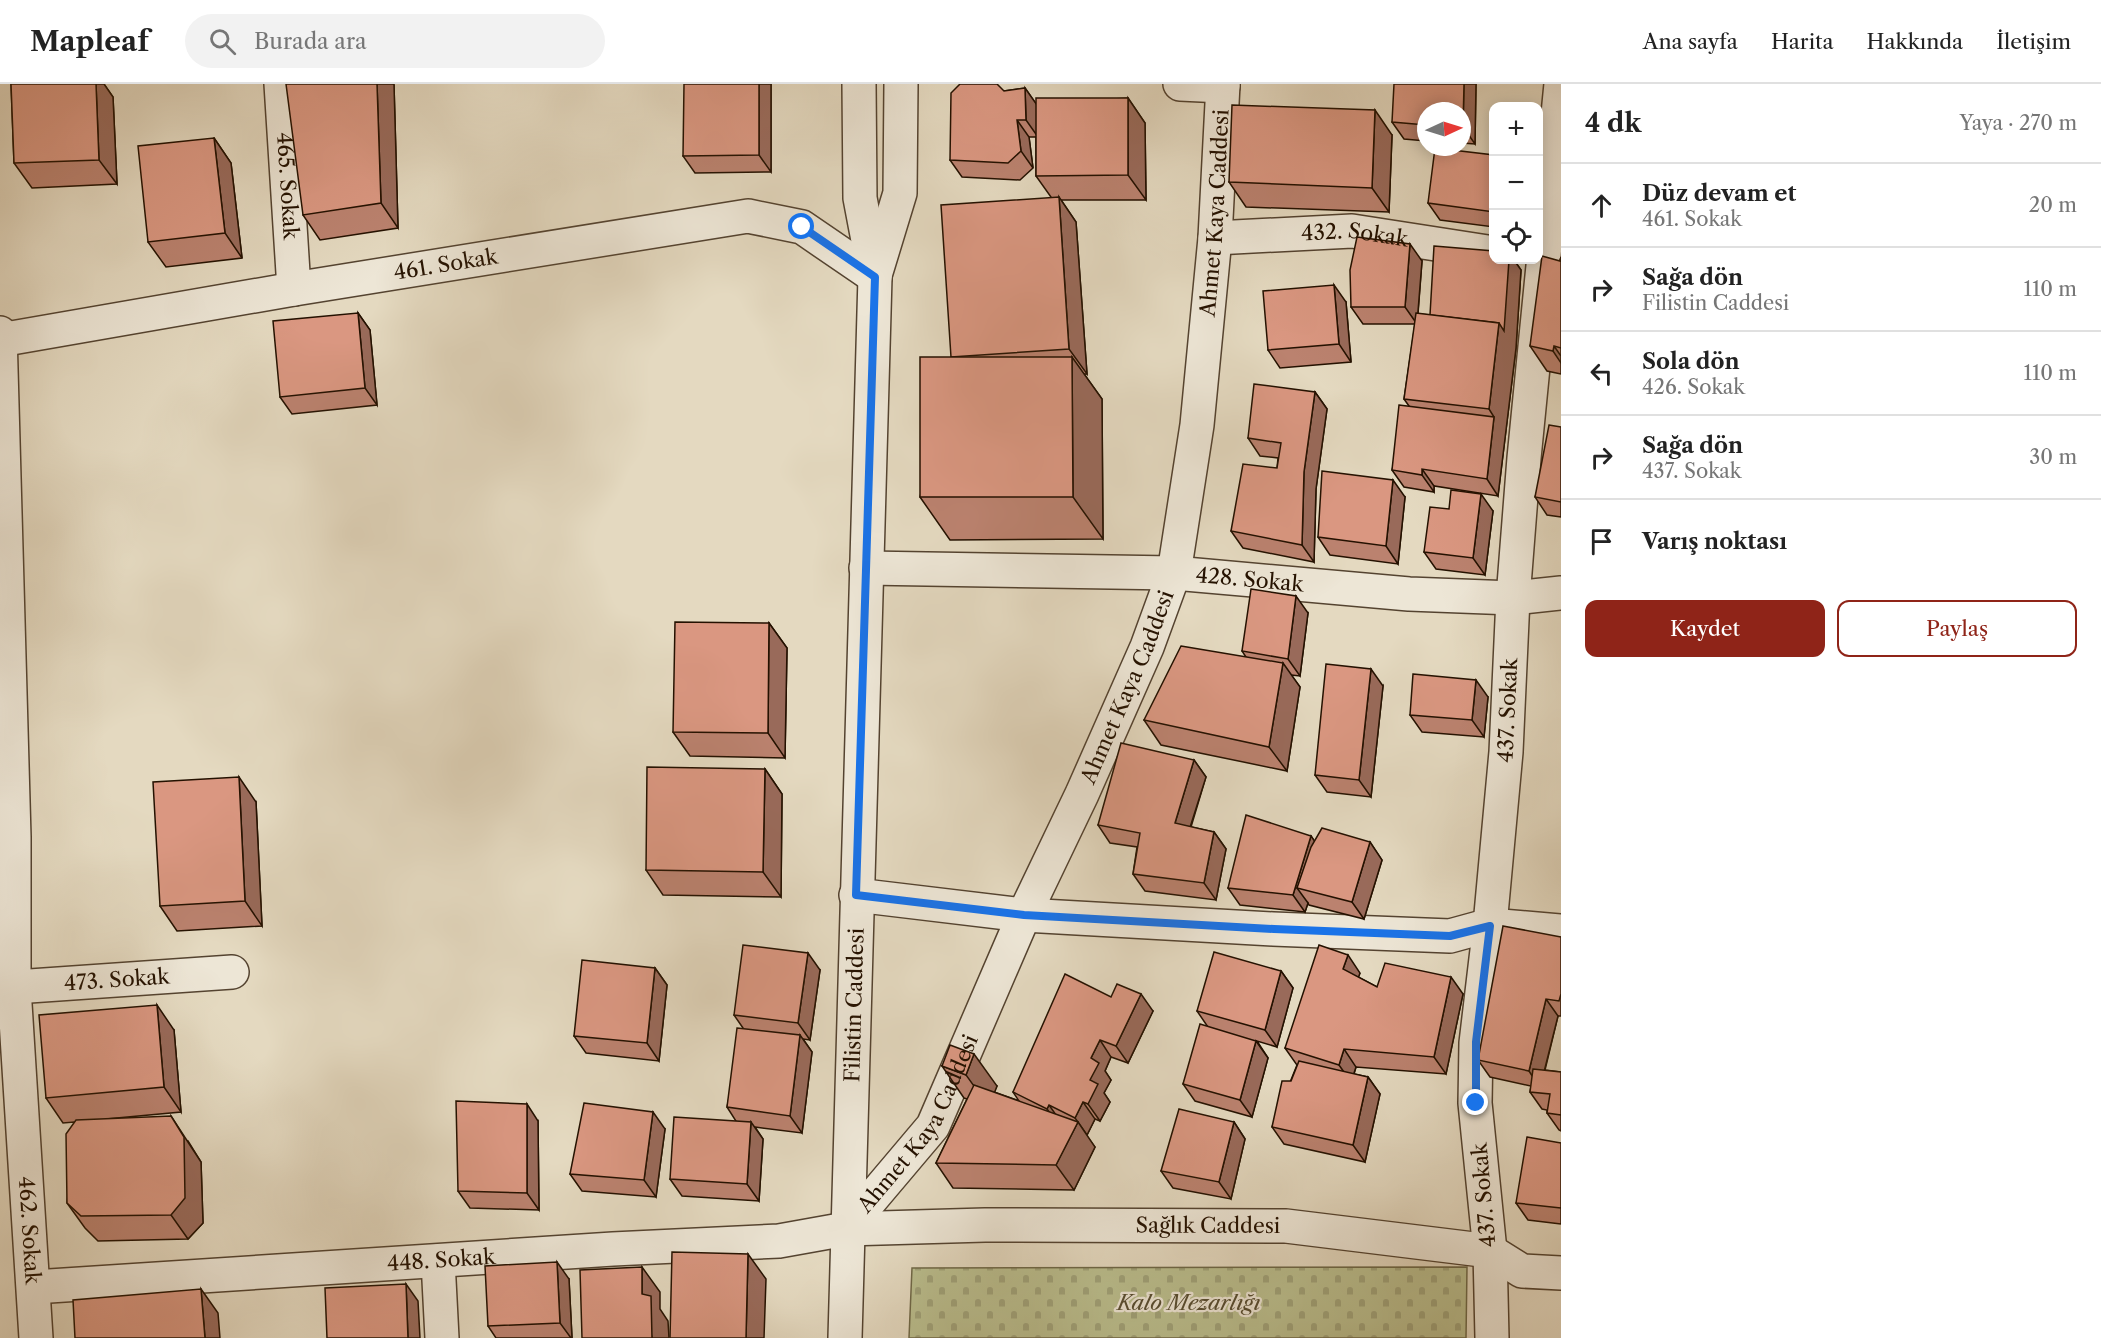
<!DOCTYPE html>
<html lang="tr">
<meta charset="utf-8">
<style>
body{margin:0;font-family:"Libre Caslon Text",serif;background:#f2f2f2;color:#222}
.controls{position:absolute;right:18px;top:18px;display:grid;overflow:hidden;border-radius:12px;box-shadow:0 3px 15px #0003}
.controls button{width:54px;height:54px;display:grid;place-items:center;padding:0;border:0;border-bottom:2px solid #e0e0e0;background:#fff;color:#222;font:30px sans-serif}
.compass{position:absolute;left:1417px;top:18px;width:54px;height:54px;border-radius:50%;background:#fff;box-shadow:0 3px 15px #0003;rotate:86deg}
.stop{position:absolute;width:18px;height:18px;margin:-14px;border:4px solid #1a73e8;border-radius:50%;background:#fff}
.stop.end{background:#1a73e8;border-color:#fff;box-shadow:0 2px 6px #0008}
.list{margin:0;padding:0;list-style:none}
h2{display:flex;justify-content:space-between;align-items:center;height:78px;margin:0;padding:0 24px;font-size:26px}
h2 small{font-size:20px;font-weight:400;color:#767676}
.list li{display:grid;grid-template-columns:39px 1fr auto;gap:18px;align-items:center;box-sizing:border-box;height:84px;padding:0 24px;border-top:2px solid #e0e0e0}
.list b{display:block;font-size:22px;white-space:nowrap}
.list p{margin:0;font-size:20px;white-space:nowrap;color:#767676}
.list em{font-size:20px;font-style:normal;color:#767676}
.actions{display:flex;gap:12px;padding:18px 24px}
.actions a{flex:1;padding:14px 0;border:2px solid #8f2418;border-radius:12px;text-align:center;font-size:21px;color:#8f2418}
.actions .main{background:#8f2418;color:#fff}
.icon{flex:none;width:33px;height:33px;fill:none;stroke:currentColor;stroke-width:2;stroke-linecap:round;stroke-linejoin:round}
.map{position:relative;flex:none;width:1561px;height:1254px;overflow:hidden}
header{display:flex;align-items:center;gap:36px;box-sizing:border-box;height:84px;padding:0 30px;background:#fff;border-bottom:2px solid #e0e0e0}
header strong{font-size:28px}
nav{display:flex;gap:33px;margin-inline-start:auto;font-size:21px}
.search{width:420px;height:54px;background:#f2f2f2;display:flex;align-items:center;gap:15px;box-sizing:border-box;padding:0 21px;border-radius:33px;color:#767676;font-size:22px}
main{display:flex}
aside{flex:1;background:#fff}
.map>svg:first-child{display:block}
.cemetery{fill:url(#cemetery-stones);stroke:#6f6847;stroke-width:1.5}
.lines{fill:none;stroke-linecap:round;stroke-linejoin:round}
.minor-casing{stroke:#544330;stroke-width:36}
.tertiary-casing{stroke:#544330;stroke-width:36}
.minor{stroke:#ede6d6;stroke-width:33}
.tertiary{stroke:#ede6d6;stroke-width:33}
.wall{fill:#bb826f;stroke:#241100;stroke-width:1.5}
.shaded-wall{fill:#996a5a;stroke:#241100;stroke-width:1.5}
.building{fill:#da9781;stroke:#241100;stroke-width:1.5}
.route{stroke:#1a73e8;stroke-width:8}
.labels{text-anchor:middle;stroke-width:4.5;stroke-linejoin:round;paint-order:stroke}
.street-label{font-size:21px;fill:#241100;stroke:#ede6d6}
.park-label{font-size:21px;font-style:italic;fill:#584e32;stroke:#ede6d6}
</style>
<header>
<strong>Mapleaf</strong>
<div class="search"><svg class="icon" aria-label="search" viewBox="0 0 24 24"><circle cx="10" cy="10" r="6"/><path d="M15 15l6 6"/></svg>Burada ara</div>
<nav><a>Ana sayfa</a><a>Harita</a><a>Hakkında</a><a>İletişim</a></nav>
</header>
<main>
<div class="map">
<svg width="1561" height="1254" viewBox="0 0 1561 1254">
<defs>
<pattern id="cemetery-stones" width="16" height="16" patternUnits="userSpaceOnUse" patternTransform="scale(1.5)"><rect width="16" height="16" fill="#babe8e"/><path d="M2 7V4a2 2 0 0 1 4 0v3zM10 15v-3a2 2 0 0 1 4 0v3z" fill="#a0a279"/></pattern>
</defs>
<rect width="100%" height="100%" fill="#e4d9c0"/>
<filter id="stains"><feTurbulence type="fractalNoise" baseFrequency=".00333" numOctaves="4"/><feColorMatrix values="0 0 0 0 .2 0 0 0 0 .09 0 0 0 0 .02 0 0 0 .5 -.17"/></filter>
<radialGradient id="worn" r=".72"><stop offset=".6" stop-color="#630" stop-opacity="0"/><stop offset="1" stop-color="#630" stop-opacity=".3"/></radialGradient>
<!-- cemetery -->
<polygon class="cemetery" points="1467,1183 1466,1254 909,1254 912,1184"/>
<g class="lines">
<!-- minor casing -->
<g class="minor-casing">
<g id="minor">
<path id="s1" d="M 281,0 L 294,205"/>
<polyline points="1180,0 1223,2"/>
<path id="s2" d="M 1215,154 L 1352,147 L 1494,169"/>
<path id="s3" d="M 0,249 L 14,753 L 14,904 L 36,1254"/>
<path id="s4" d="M 0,256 L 294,205 L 748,132 L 802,143 L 875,193"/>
<path id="s5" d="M 866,484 L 1174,489 L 1409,510 L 1513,514 L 1561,509"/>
<polyline points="856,811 1024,831 1273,845 1450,852 1490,841 1561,847"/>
<path id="s6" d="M 0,904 L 232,888"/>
<polyline points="438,1177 442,1254"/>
<path id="s7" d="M 34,1203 L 613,1165 L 779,1157 L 846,1145"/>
<path id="s8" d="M 1492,1254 L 1490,1167 L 1475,1019 L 1476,959 L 1490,841 L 1506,668 L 1513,514 L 1524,374 L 1561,0"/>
</g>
</g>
<!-- tertiary casing -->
<g class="tertiary-casing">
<g id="tertiary">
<polyline points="876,188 900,109 901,0"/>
<path id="s9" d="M 846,1145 L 933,1042 L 1024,831 L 1082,710 L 1147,563 L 1174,489 L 1197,341 L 1215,154 L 1223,0"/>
<path id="s10" d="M 846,1145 L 985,1141 L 1286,1142 L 1490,1167 L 1522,1187 L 1561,1189"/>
<path id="s11" d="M 845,1254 L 875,193 L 860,114 L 859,0"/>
</g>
</g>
<!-- minor -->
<use href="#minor" class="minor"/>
<!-- tertiary -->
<use href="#tertiary" class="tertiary"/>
</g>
<!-- wall -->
<g class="wall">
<polygon points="11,0 104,0 113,13 117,100 32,104 14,79"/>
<polygon points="771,0 771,88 695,89 683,72"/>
<polygon points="1476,0 1475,60 1462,59 1462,27 1426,27 1426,57 1404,55 1392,38"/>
<polygon points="394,1 398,144 320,156 303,131"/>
<polygon points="1025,4 1036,20 1128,14 1145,39 1146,116 1061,116 1076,138 1087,290 1084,290 1102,315 1103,455 950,456 920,413 951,273 1051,113 1036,92 1036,53 1029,53 1033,84 1020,96 962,93 950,76 1004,7"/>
<polygon points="1392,51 1389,128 1246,123 1229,98"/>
<polygon points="214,54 231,79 242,174 166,183 148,158"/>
<polygon points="1494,71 1494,143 1440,136 1428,119"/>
<polygon points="1561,173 1561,290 1547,287 1530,262"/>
<polygon points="1494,176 1514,176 1521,186 1516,264 1498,412 1434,402 1434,408 1404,403 1392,386 1409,322 1404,315 1415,240 1363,240 1351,223 1422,177 1418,230 1430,231"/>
<polygon points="1346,218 1351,278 1280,284 1268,266"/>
<polygon points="358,229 370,246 377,321 292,330 280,313"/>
<polygon points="1315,308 1327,325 1316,405 1314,478 1243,464 1231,447 1277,384 1278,374 1260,372 1248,354"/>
<polygon points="1561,343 1561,433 1547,431 1535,413"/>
<polygon points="1405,413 1398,480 1330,471 1318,453"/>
<polygon points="1449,425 1493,427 1485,491 1436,485 1424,468"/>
<polygon points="1308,529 1300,592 1291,591 1300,603 1287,687 1161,661 1144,636 1246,573 1242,567"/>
<polygon points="769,539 787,564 785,674 690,672 673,648"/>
<polygon points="1383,602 1371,713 1327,708 1315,691"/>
<polygon points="1488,613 1484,653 1422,648 1410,631"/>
<polygon points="1194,676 1206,693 1191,743 1214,748 1226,765 1216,816 1145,807 1133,790 1137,763 1110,759 1098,741"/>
<polygon points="765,685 782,710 781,813 663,811 646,786"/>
<polygon points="256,718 262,842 177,847 160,822"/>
<polygon points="1311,752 1314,757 1370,758 1382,776 1364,835 1309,821 1308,819 1305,828 1240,821 1228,804"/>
<polygon points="1561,853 1561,932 1558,932 1545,986 1561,988 1561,1047 1559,1046 1547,1029 1547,1026 1542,1025 1530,1008 1531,1002 1490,993 1478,976"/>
<polygon points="655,884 667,901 659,977 586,969 574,952"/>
<polygon points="820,886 810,956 803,955 812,968 802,1049 755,1043 763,1055 759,1117 682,1112 670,1095 736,1037 727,1023 743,944 734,931"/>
<polygon points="1281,887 1293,904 1277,963 1257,957 1268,974 1252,1033 1195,1017 1183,1000 1208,943 1197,927"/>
<polygon points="1360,889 1358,893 1377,903 1463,910 1446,990 1356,983 1354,990 1368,993 1380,1010 1365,1078 1284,1060 1272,1043 1297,981 1285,964"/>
<polygon points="1111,913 1153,927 1128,979 1111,973 1105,987 1111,996 1104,1009 1110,1018 1100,1037 1095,1035 1087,1051 1086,1051 1095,1063 1074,1106 953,1104 936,1079 967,1015 964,1014 942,982 997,1002 994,1008 1019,1017 1013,1008"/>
<polygon points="174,946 181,1028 106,1035 188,1057 201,1078 203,1139 188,1155 98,1157 85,1144 67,1119 74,1038 63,1039 46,1014"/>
<polygon points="538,1037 539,1126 470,1124 458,1107"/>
<polygon points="1234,1038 1245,1055 1231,1115 1173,1104 1161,1087"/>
<polygon points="665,1045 656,1113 582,1107 570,1090"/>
<polygon points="1561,1059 1561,1140 1528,1136 1516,1119"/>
<polygon points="569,1195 572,1254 496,1254 488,1242"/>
</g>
<!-- shaded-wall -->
<g class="shaded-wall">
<polygon points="96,0 104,0 113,13 117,100 99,76"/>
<polygon points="377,0 393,0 394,1 398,144 381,119"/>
<polygon points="759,0 771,0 771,88 759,71"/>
<polygon points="1464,0 1476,0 1475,60 1463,43"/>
<polygon points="1025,4 1037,21 1038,53 1026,36"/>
<polygon points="1128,14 1145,39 1146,116 1128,91"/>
<polygon points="1375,26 1392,51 1389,128 1372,104"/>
<polygon points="1017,36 1029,53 1033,84 1021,67"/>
<polygon points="214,54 231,79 242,174 225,149"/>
<polygon points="1059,113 1076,138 1087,290 1069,265"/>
<polygon points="1410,160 1422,177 1417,240 1405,223"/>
<polygon points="1509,176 1514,176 1521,186 1516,264 1498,412 1487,395 1494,333 1489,325 1499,239"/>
<polygon points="1334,201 1346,218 1351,278 1339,260"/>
<polygon points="358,229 370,246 377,321 365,304"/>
<polygon points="1554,262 1561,272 1561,279 1553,267"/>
<polygon points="1072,273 1102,315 1103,455 1073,413"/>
<polygon points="1315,308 1327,325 1316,405 1314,478 1302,461 1304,388"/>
<polygon points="1422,385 1434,402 1434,408 1422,391"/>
<polygon points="1393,396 1405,413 1398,480 1386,462"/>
<polygon points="1481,410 1493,427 1485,491 1473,474"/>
<polygon points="1296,512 1308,529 1300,592 1288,575"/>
<polygon points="769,539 787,564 785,674 768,649"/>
<polygon points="1283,579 1300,603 1287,687 1269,663"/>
<polygon points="1371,585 1383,602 1371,713 1359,696"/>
<polygon points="1476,596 1488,613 1484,653 1472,636"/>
<polygon points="1194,676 1206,693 1186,756 1175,739"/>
<polygon points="765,685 782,710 781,813 763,788"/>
<polygon points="239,693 256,718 262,842 245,817"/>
<polygon points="1214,748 1226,765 1216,816 1204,799"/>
<polygon points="1311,752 1323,769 1297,804 1308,819 1305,828 1293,811"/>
<polygon points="1370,758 1382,776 1364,835 1352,818"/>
<polygon points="808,869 820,886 810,956 798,939"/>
<polygon points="1348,871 1360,889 1355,903 1343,885"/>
<polygon points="655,884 667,901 659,977 647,959"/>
<polygon points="1281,887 1293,904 1277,963 1265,946"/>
<polygon points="1451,893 1463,910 1446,990 1434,973"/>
<polygon points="1141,910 1153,927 1128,979 1116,962"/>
<polygon points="1546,915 1558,932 1540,1004 1529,987"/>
<polygon points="157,921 174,946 181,1028 164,1003"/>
<polygon points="800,951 812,968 802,1049 790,1032"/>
<polygon points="1100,956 1111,973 1105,987 1111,996 1104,1009 1110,1018 1100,1037 1088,1020 1090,996 1091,974"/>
<polygon points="1256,957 1268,974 1252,1033 1240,1016"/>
<polygon points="1344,965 1356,983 1351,998 1339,981"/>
<polygon points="974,970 997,1002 989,1023 966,991"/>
<polygon points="1368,993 1380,1010 1365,1078 1353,1061"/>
<polygon points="1083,1018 1095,1035 1087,1051 1075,1034"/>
<polygon points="527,1020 538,1037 539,1126 527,1109"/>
<polygon points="1049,1021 1061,1038 1059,1042 1047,1025"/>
<polygon points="653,1028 665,1045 656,1113 644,1096"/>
<polygon points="171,1032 201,1078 203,1139 188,1155 171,1131"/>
<polygon points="751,1038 763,1055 759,1117 747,1100"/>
<polygon points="1078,1038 1095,1063 1074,1106 1056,1081"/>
<polygon points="1234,1038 1245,1055 1231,1115 1219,1098"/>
<polygon points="748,1170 766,1195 764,1254 746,1254"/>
<polygon points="557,1178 569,1195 572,1254 571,1254 560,1239"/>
<polygon points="642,1183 660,1208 660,1225 668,1237 669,1254 652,1254 642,1210"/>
<polygon points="406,1200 418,1217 420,1254 408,1254"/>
<polygon points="201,1205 218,1229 220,1254 205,1254"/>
</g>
<!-- building -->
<g class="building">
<polygon points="11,0 96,0 99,76 14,79"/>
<polygon points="286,0 377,0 381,119 303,131"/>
<polygon points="684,0 759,0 759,71 683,72"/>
<polygon points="960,0 997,0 1004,7 1025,4 1026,36 1017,36 1021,67 1008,79 950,76 951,9"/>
<polygon points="1394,0 1464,0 1463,43 1462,27 1426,27 1426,41 1392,38"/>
<polygon points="1036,14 1128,14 1128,91 1036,92"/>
<polygon points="1232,21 1375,26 1372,104 1229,98"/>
<polygon points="214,54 225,149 148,158 138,62"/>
<polygon points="1435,64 1494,71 1494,128 1428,119"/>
<polygon points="1059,113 1069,265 951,273 941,121"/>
<polygon points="1357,153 1410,160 1405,223 1351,223 1350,186"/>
<polygon points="1434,162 1494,167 1494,176 1509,176 1504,247 1499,239 1430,231"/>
<polygon points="1542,172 1560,177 1561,173 1561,264 1554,262 1553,267 1530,262"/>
<polygon points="1334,201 1339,260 1268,266 1263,207"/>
<polygon points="358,229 365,304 280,313 273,237"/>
<polygon points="1416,229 1499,239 1489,325 1404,315"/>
<polygon points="920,273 1072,273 1073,413 920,413"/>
<polygon points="1254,300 1315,308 1304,388 1302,461 1231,447 1243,380 1277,384 1281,359 1248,354"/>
<polygon points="1399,321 1494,333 1487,395 1422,385 1422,391 1392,386"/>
<polygon points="1549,341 1561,343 1561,418 1535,413"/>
<polygon points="1322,387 1393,396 1386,462 1318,453"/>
<polygon points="1451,406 1481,410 1473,474 1424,468 1430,423 1449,425"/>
<polygon points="1251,505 1296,512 1288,575 1242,567"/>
<polygon points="675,538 769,539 768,649 673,648"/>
<polygon points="1181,562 1283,579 1269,663 1144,636"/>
<polygon points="1326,580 1371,585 1359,696 1315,691"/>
<polygon points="1413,590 1476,596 1472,636 1410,631"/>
<polygon points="1121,659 1194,676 1175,739 1214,748 1204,799 1133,790 1140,749 1098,741"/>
<polygon points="647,683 765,685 763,788 646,786"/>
<polygon points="239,693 245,817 160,822 153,698"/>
<polygon points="1246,731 1311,752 1293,811 1228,804"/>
<polygon points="1322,744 1370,758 1352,818 1297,804 1311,763"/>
<polygon points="1503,842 1561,853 1561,910 1559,917 1546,915 1529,987 1478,976"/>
<polygon points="743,861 808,869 798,939 734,931"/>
<polygon points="1319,861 1348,871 1343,885 1377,903 1385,879 1451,893 1434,973 1344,965 1339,981 1285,964"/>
<polygon points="1214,868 1281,887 1265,946 1197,927"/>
<polygon points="582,876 655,884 647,959 574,952"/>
<polygon points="1065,890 1111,913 1117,900 1141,910 1116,962 1100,956 1091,974 1099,979 1090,996 1098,1000 1088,1020 1083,1018 1075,1034 1049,1021 1047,1025 1013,1008"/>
<polygon points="157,921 164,1003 46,1014 39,931"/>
<polygon points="1200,940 1256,957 1240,1016 1183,1000"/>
<polygon points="737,944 800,951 790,1032 727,1023"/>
<polygon points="950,961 974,970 966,991 942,982"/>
<polygon points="1299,977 1368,993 1353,1061 1272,1043 1282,997 1291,997"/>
<polygon points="1533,985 1561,988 1561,1031 1547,1029 1550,1010 1530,1008"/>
<polygon points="974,1001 1078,1038 1056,1081 936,1079"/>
<polygon points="456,1017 527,1020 527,1109 458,1107"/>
<polygon points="584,1019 653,1028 644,1096 570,1090"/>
<polygon points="1179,1025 1234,1038 1219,1098 1161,1087"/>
<polygon points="171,1032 184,1053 185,1114 171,1131 81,1132 67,1119 66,1050 76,1036"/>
<polygon points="674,1033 751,1038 747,1100 670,1095"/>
<polygon points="1527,1053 1561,1059 1561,1124 1516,1119"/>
<polygon points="672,1168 748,1170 746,1254 670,1254"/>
<polygon points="557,1178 560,1239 488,1242 485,1182"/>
<polygon points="642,1183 642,1210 651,1212 652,1254 582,1254 580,1186"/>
<polygon points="406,1200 408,1254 327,1254 325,1204"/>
<polygon points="201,1205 205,1254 75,1254 73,1216"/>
</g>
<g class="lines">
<!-- route -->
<polyline class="route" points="802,143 875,193 856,811 1024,831 1274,845 1450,852 1490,842 1476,958 1476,1019"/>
</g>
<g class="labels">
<!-- street labels -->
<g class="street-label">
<text dy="7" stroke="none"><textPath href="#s1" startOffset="102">465. Sokak</textPath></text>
<text dy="7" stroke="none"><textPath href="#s9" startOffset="1101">Ahmet Kaya Caddesi</textPath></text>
<text dy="7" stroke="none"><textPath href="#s2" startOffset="140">432. Sokak</textPath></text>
<text dy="7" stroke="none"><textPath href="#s4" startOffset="452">461. Sokak</textPath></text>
<text dy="7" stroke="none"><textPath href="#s5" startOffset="384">428. Sokak</textPath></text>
<text dy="7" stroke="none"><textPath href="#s9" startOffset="615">Ahmet Kaya Caddesi</textPath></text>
<text dy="7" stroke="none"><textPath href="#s8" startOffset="630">437. Sokak</textPath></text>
<text dy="7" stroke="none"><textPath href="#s6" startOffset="117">473. Sokak</textPath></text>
<text dy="7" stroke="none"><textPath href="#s11" startOffset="333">Filistin Caddesi</textPath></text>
<text dy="7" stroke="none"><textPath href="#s9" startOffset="129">Ahmet Kaya Caddesi</textPath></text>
<text transform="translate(1484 1111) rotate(-95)" y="7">437. Sokak</text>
<text dy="7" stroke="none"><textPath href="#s10" startOffset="362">Sağlık Caddesi</textPath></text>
<text dy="7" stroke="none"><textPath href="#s3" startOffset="898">462. Sokak</textPath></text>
<text dy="7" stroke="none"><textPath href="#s7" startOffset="408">448. Sokak</textPath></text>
</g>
<!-- park labels -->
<g class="park-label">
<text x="1189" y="1226">Kalo Mezarlığı</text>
</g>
</g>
<rect width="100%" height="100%" filter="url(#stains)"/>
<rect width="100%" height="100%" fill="url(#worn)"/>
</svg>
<div class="controls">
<button>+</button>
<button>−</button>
<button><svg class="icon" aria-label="locate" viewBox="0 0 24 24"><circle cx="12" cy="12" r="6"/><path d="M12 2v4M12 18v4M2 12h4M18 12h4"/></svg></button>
</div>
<svg class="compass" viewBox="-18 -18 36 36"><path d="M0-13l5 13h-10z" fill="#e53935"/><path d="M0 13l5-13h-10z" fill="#767676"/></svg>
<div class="stop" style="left:802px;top:143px"></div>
<div class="stop end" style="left:1476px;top:1019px"></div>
</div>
<aside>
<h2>4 dk<small>Yaya · 270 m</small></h2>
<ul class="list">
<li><svg class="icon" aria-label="ahead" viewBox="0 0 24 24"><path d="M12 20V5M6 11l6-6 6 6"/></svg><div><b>Düz devam et</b><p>461. Sokak</p></div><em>20 m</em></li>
<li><svg class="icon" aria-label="right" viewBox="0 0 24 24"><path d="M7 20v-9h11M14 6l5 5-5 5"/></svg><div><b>Sağa dön</b><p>Filistin Caddesi</p></div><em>110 m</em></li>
<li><svg class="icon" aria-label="left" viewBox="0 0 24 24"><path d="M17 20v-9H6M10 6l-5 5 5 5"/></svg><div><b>Sola dön</b><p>426. Sokak</p></div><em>110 m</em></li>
<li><svg class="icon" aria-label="right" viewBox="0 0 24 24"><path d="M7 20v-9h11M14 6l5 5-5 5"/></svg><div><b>Sağa dön</b><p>437. Sokak</p></div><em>30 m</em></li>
<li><svg class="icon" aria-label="arrive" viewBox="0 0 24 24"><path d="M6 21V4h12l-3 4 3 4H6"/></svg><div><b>Varış noktası</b></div></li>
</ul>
<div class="actions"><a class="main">Kaydet</a><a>Paylaş</a></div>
</aside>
</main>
